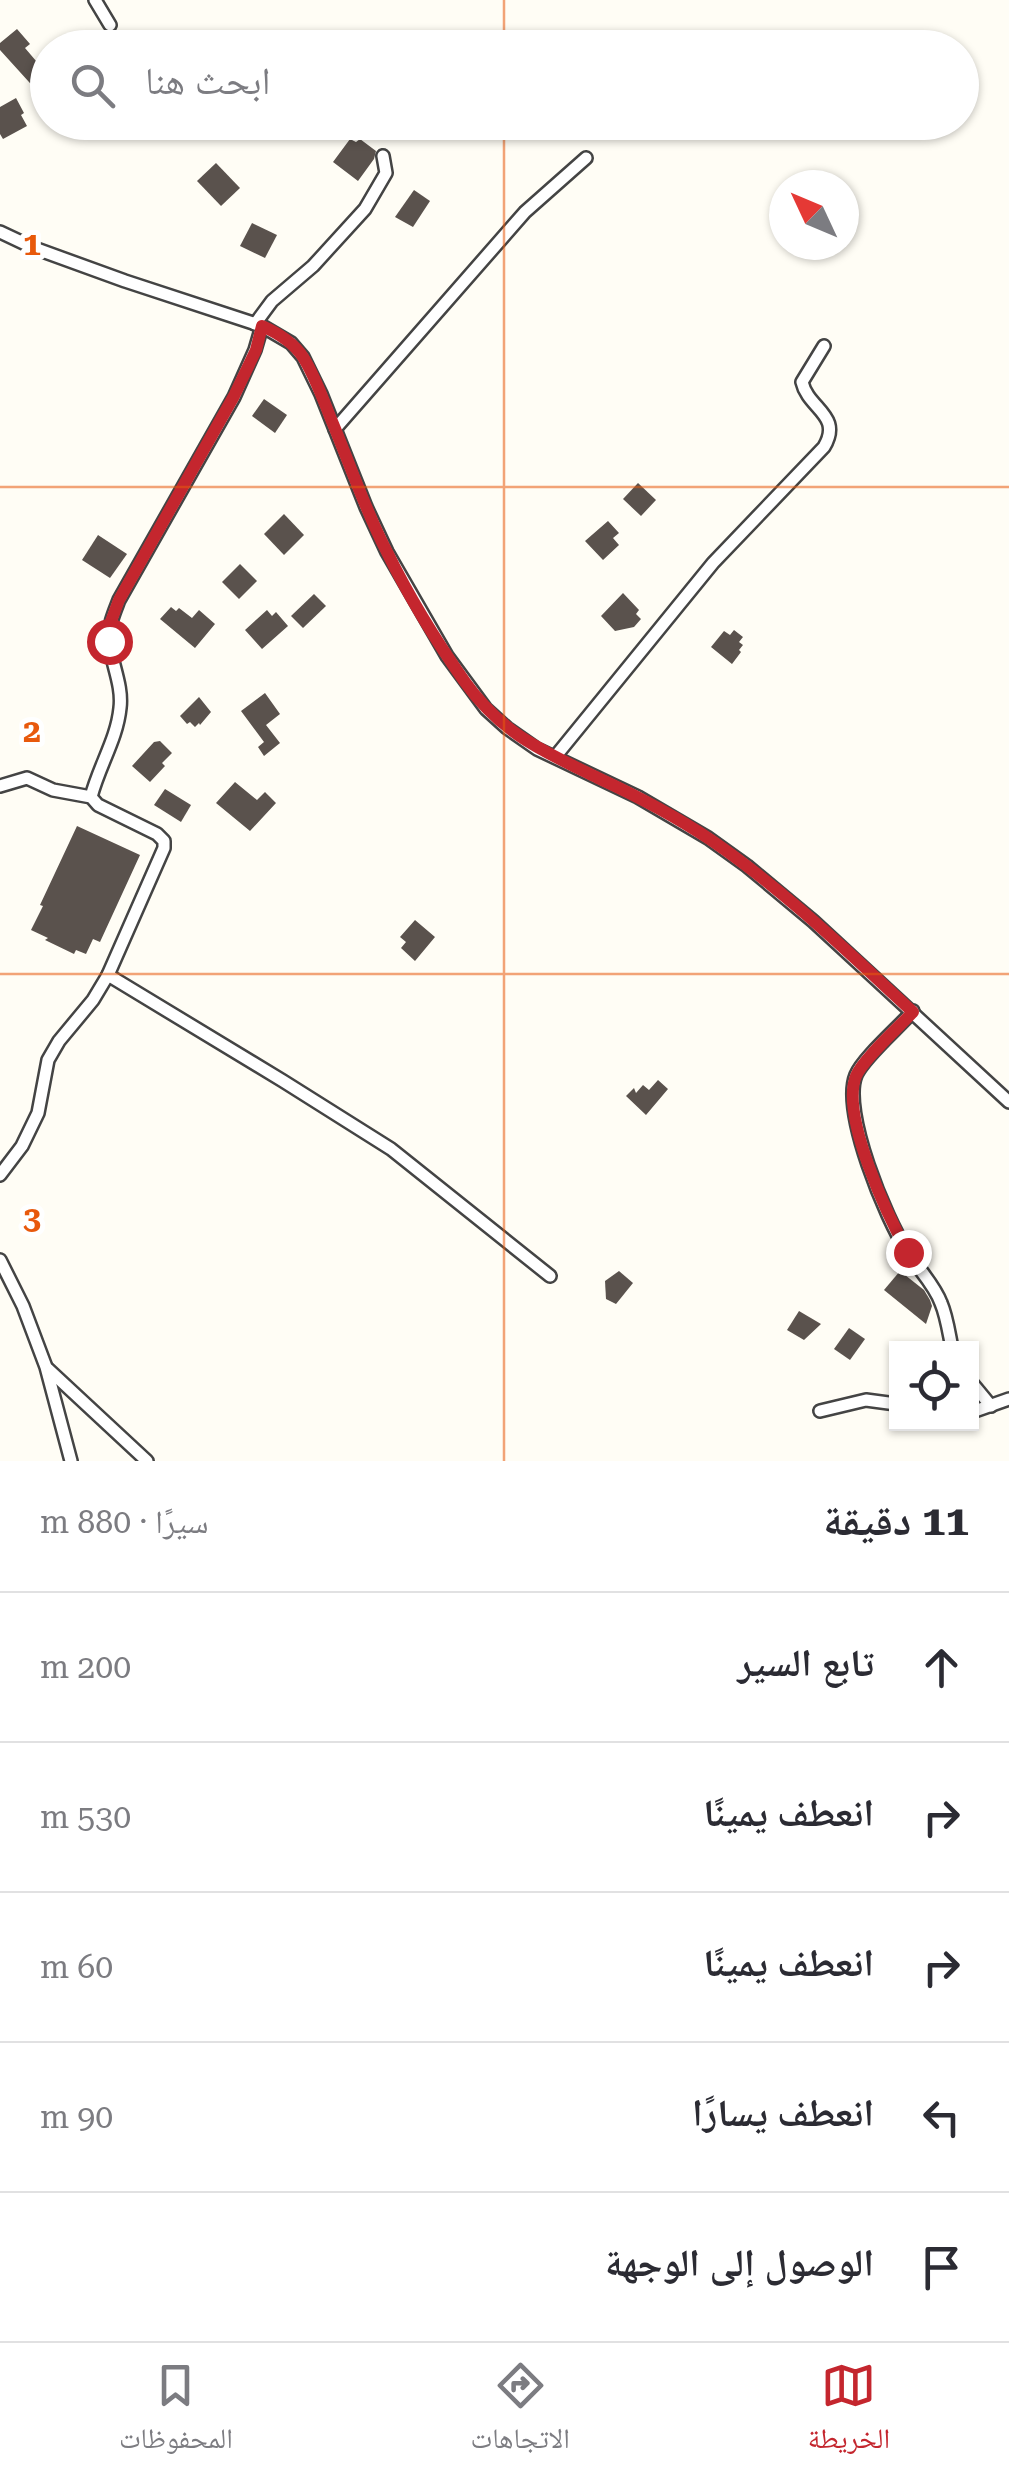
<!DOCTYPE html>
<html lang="ar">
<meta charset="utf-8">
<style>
body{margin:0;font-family:"Roboto Serif","Noto Naskh Arabic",serif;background:#f7f7f7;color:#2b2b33;direction:rtl}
.controls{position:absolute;right:30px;bottom:30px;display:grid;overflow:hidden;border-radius:0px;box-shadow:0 2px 8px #0004}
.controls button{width:90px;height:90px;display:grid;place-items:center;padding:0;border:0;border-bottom:2px solid #e1e1e2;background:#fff;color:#2b2b33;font:50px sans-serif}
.compass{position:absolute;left:769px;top:170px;width:90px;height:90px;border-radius:50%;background:#fff;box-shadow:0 2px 8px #0004;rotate:314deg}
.stop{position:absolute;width:30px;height:30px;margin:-22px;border:8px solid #c4262e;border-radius:50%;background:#fff}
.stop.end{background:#c4262e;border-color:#fff;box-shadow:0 2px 10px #0008}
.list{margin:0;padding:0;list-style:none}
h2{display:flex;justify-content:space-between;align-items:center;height:130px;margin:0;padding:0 40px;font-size:42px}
h2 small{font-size:32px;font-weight:400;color:#7c7c81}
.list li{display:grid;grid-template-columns:65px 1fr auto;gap:30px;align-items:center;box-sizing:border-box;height:150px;padding:0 40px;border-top:2px solid #e1e1e2}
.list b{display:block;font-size:38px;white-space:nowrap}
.list em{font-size:32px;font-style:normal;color:#7c7c81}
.icon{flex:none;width:55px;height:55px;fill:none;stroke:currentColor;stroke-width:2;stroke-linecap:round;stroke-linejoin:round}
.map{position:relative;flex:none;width:1009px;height:1461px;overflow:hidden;direction:ltr}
.search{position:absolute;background:#fff;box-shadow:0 2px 8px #0004;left:30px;right:30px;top:30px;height:110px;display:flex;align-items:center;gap:25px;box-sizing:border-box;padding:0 35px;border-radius:55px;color:#7c7c81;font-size:38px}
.sheet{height:880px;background:#fff}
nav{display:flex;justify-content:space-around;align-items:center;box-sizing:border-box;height:140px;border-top:2px solid #e1e1e2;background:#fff;font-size:28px;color:#7c7c81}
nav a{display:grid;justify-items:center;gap:5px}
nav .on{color:#c4262e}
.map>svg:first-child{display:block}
.building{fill:#5a524d}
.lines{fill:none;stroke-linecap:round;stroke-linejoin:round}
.street-casing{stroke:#444;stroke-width:16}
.street{stroke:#fff;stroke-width:11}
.route{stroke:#c4262e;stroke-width:12}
.grid{fill:none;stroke:#e8590c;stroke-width:2.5;stroke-opacity:0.55}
.grid-label{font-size:32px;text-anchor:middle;font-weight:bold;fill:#e8590c;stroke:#fff;stroke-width:10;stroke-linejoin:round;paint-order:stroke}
</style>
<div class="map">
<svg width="1009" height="1461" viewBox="0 0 1009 1461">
<rect width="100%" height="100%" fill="#fffdf5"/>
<!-- building -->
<g class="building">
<polygon points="17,29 30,44 25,48 48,75 48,103 0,50 0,43"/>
<polygon points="16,98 24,113 21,115 27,126 3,139 0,134 0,107"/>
<polygon points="350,139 356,142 360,139 376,151 374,159 358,181 333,162"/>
<polygon points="216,163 240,188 221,206 197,181"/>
<polygon points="414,190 430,201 413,227 395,217"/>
<polygon points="252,223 277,235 265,258 240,246"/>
<polygon points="264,399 287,415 275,433 252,416"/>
<polygon points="638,483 656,500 641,516 623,499"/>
<polygon points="284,514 304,535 284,555 264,534"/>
<polygon points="608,521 619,533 613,538 619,545 603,560 585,541"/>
<polygon points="98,535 127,554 110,578 82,560"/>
<polygon points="240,564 257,581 239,599 222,582"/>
<polygon points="623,593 639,610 636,614 641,619 634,627 615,631 601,616"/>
<polygon points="314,594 326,606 303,628 291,616"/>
<polygon points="171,607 176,611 179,608 192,618 199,610 215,624 195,648 160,619"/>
<polygon points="267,610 272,616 276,612 288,626 262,649 245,630"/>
<polygon points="734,630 743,637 739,642 743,645 739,650 741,652 732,664 711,647 724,631 730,635"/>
<polygon points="265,693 280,714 266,725 280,743 264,756 258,747 264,742 241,711"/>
<polygon points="199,697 211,712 200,725 199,723 195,727 190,722 187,724 180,716"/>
<polygon points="160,741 172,753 162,763 165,766 150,782 132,766 154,742"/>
<polygon points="235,782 257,800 265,792 276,803 250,831 216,803"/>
<polygon points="165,789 191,805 181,822 154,805"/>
<polygon points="77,826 140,855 100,942 93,939 86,954 76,950 74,954 45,940 48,938 31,930 43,906 40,905"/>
<polygon points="415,920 435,937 415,961 401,948 406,942 400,937"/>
<polygon points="658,1080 668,1089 646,1115 626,1096 634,1088 636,1093 643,1085 649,1090"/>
<polygon points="619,1271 633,1283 616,1304 606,1299 605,1281"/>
<polygon points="900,1271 924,1290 930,1300 932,1306 926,1324 884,1290"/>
<polygon points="799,1311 821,1324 804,1340 787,1330"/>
<polygon points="849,1328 865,1339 850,1360 834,1349"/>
</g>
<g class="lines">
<!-- street casing -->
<g class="street-casing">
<g id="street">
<polyline points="95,0 110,25"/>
<polyline points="0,232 34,248 125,281 262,326 291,343 303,357 321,394 366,507 387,552 447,656 486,709 507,728 537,749 638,797 708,838 747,866 813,921 1009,1102"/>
<polyline points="255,324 272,301 313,266 365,209 386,173 383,156"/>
<polyline points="335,429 525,212 586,158"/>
<path d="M 555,757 L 713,563 L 824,447 C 843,415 808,409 802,382 L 824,346"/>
<polyline points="0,786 27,778 53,790 91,797 98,805 157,834 164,841 164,848 108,975 93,1000 59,1041 48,1060 38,1113 22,1146 0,1175"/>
<path d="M 91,797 C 99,766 117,739 120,708 C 123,684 110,661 109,638 C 109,624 114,613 119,600 L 234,397 L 255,350 L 262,326"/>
<polyline points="108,975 283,1081 391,1149 550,1276"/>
<path d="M 913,1011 C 899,1027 863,1058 856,1075 C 841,1111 886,1219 907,1251 C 918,1269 934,1284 941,1303 C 947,1317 949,1334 952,1348"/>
<polyline points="0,1260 23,1306 46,1367 71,1461"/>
<polyline points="48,1369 147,1461"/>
<polyline points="972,1383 991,1406"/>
<polyline points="820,1411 866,1400 896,1404"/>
<polyline points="972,1412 1009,1399"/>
</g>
</g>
<!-- street -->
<use href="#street" class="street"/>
</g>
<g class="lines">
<!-- route -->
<path class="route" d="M 109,641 L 110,624 L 119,600 L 234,396 L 256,350 L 262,326 C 278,333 293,342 303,357 C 315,376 323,399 331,419 C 350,464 365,510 387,552 C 409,597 436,641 465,682 C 502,734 543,751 598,778 C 637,796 675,816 711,840 C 784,890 848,952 913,1012 C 899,1027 863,1059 856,1076 C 840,1115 888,1217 908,1252"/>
</g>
<!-- grid -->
<path class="grid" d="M 504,0 L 504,48M 504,122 L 504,1461M 0,487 L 1009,487M 0,974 L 1009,974"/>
<g class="grid-label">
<text x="32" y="255">1</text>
<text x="32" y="742">2</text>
<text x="32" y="1229">3</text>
</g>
</svg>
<div class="controls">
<button><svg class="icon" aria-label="locate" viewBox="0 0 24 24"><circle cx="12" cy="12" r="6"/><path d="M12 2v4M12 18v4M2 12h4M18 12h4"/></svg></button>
</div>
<svg class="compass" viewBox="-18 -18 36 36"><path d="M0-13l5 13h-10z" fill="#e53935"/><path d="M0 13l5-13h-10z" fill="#7c7c81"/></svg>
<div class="stop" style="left:109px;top:641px"></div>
<div class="stop end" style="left:908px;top:1252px"></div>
<div class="search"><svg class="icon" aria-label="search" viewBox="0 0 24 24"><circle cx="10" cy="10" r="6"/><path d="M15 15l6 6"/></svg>ابحث هنا</div>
</div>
<section class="sheet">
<h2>11 دقيقة<small>سيرًا · 880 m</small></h2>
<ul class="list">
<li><svg class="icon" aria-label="ahead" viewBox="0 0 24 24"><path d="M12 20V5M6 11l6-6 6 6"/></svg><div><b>تابع السير</b></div><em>200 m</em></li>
<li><svg class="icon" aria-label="right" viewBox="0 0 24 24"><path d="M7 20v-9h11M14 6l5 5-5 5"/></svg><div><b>انعطف يمينًا</b></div><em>530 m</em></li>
<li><svg class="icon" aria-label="right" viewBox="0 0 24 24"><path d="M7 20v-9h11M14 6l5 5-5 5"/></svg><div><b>انعطف يمينًا</b></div><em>60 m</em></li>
<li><svg class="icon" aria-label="left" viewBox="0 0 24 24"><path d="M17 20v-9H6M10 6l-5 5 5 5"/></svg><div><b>انعطف يسارًا</b></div><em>90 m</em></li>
<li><svg class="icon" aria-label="arrive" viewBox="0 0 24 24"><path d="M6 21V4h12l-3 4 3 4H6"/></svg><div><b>الوصول إلى الوجهة</b></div></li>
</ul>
</section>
<nav>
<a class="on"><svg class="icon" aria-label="map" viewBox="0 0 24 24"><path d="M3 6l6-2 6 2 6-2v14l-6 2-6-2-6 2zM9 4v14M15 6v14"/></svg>الخريطة</a>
<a><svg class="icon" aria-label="directions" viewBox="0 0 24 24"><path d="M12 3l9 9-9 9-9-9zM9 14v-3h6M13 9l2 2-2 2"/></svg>الاتجاهات</a>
<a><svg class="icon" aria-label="saved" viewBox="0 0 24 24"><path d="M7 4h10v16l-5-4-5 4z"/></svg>المحفوظات</a>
</nav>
